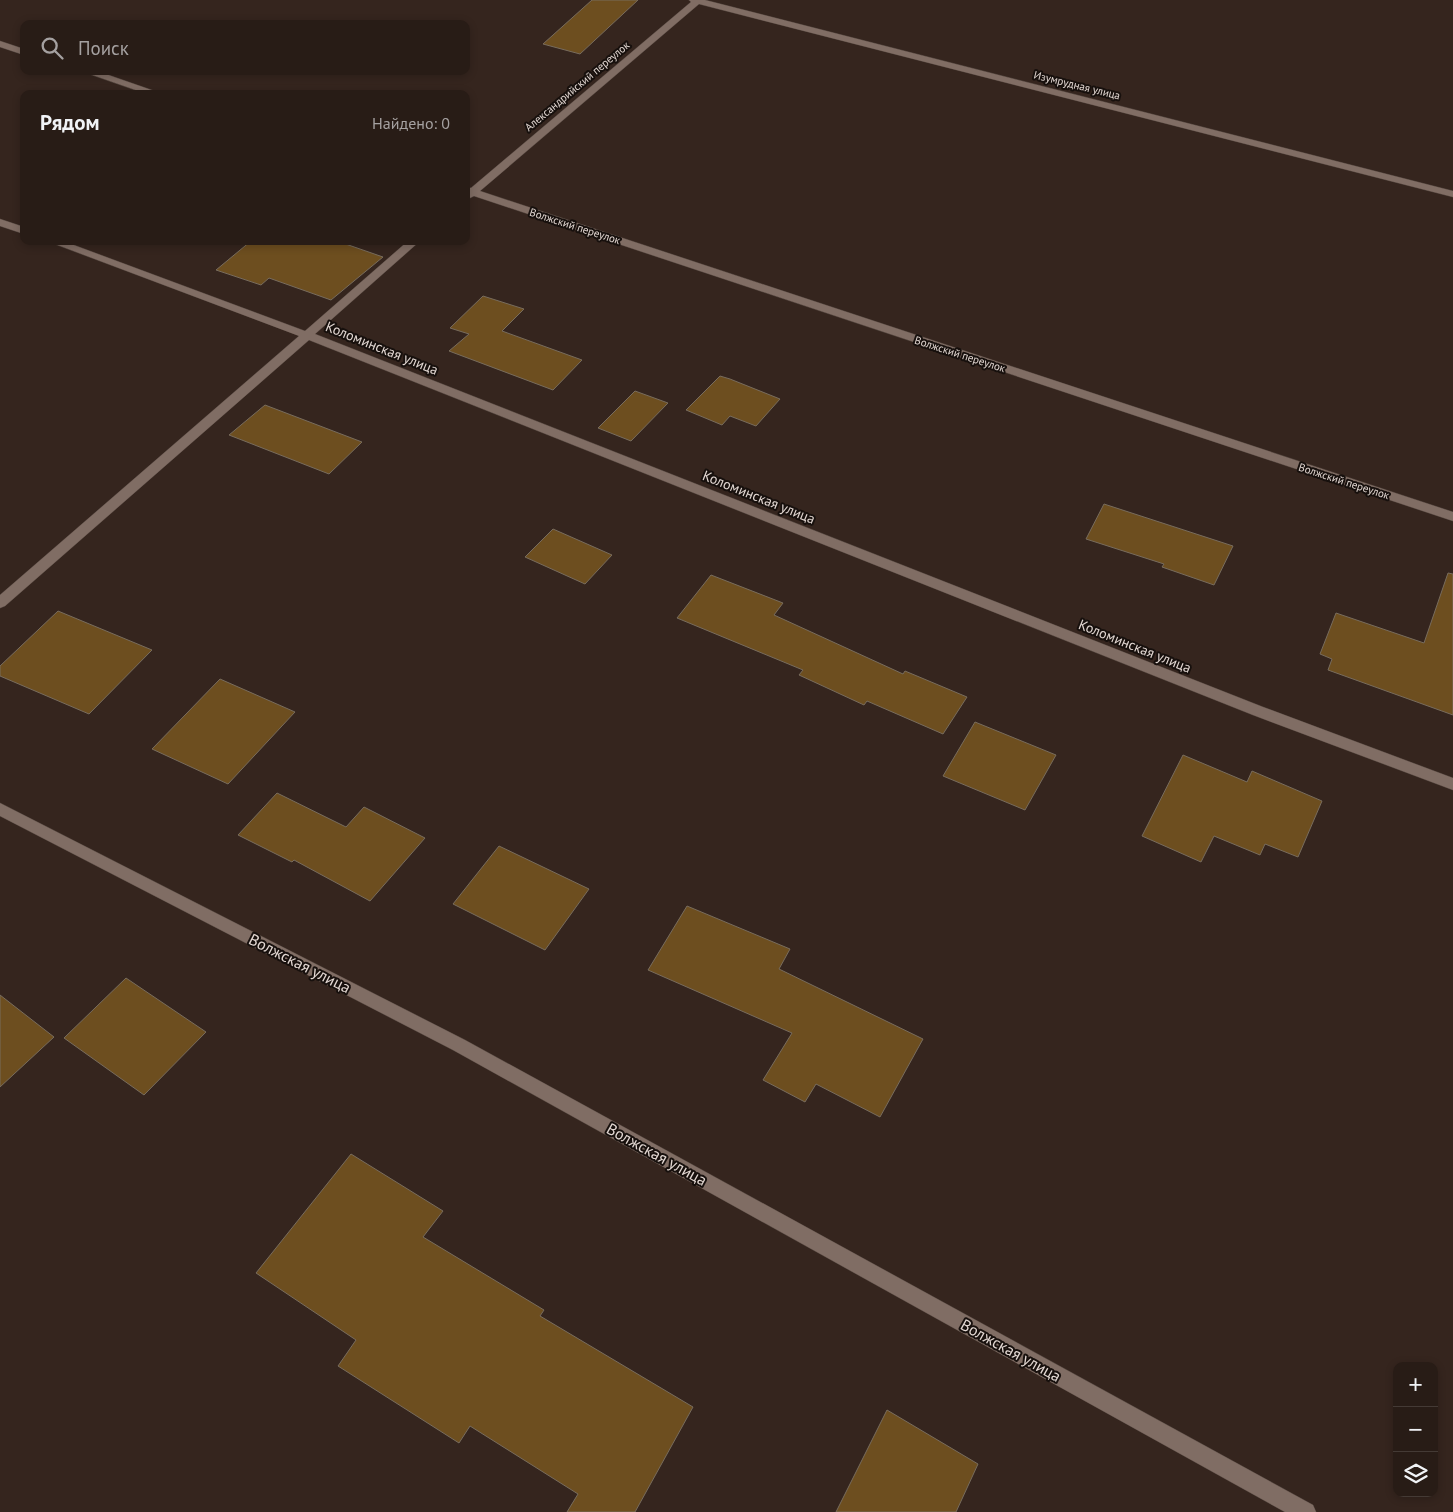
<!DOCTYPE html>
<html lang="ru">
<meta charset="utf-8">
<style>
body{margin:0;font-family:"PT Sans",sans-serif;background:#342923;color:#f1f3f6}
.controls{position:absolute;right:15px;bottom:15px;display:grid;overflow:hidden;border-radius:10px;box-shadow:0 2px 8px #0003}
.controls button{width:45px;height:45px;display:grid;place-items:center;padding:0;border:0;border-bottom:1px solid #443a35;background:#281c16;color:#f1f3f6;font:25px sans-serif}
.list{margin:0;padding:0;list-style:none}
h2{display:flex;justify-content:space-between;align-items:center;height:65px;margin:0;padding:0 20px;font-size:21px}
h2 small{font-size:16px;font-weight:400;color:#a5a1a1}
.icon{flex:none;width:28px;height:28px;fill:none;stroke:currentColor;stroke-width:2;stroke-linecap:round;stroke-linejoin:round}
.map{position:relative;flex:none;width:1453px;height:1512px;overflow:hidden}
.search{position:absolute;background:#281c16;box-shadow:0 2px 8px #0003;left:20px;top:20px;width:450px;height:55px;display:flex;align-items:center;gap:12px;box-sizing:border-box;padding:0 18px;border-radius:10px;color:#a5a1a1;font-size:19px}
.panel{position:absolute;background:#281c16;box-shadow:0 2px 8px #0003;left:20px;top:90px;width:450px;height:155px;border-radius:10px}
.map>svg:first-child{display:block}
.building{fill:#6d4e1f;stroke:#786c5d}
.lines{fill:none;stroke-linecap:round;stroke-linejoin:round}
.minor-casing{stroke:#50433c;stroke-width:1}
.minor{fill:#806d64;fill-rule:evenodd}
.labels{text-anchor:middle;stroke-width:4;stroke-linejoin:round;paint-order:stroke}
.far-street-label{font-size:11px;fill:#e3d8d3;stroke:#17100d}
.street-label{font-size:14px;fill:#e3d8d3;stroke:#17100d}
.near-street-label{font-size:16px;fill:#e3d8d3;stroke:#17100d}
</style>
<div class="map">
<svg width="1453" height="1512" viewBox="0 0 1453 1512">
<rect width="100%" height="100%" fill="#35251e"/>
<!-- building -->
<g class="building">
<polygon points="592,0 638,0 580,54 543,44"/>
<polygon points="251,241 337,241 383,257 331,300 269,278 261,285 216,270"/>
<polygon points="483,296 524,309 502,331 582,360 553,390 449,351 469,334 450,328"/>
<polygon points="720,376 730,379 780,399 756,426 730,416 722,425 686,410"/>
<polygon points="635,391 668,403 631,441 598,428"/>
<polygon points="265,405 362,442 329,474 229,435"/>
<polygon points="1104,504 1233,546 1214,585 1162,567 1164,564 1086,539"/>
<polygon points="553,529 612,555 585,584 525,557"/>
<polygon points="1448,573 1453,574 1453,715 1328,670 1332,659 1320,654 1336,613 1424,643"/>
<polygon points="711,575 783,603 774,615 903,674 905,671 967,697 943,734 867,701 864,705 799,675 803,670 677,618"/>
<polygon points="58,611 152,650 89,714 0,676 0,666"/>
<polygon points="220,679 295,712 228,784 152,749"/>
<polygon points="975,722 1056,755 1025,810 943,776"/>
<polygon points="1183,755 1247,782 1252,771 1322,801 1298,857 1265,844 1260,855 1214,836 1201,862 1142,836"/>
<polygon points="277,793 346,827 364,807 425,838 370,901 294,860 292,862 238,835"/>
<polygon points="499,846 589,889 545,950 453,904"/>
<polygon points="687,906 790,949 779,969 923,1039 880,1117 816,1084 805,1102 763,1080 792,1033 648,970"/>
<polygon points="126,978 206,1032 144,1095 64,1038"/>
<polygon points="0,995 54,1037 0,1087"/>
<polygon points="351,1154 443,1211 423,1237 544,1310 540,1316 693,1407 635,1512 567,1512 578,1494 470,1426 459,1443 338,1366 356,1340 256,1273"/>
<polygon points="887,1410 978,1464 956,1512 836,1512"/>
</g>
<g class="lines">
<!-- minor casing -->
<g class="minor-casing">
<g id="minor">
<polygon points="689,0 705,0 1453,191 1453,197 699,4 480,191 1453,512 1453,521 474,196 466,200 466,187 471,188 691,2"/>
<polygon points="0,41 24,49 24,55 0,47"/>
<polygon points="81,71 97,71 163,94 147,94"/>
<polygon points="0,219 24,227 24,234 0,226"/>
<polygon points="47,241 63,241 305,331 408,241 420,241 315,334 1263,707 1453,778 1453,790 1253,715 309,340 5,606 0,608 0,595 299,336"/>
<polygon points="0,803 465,1040 1313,1505 1316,1512 1285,1512 453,1050 0,816"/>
</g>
</g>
<!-- minor -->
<use href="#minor" class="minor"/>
</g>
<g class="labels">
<!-- far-street labels -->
<g class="far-street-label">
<text transform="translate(1077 85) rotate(14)" y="4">Изумрудная улица</text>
<text transform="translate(577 86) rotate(-40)" y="4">Александрийский переулок</text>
<text transform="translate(575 226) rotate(18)" y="4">Волжский переулок</text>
<text transform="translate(960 354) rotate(18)" y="4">Волжский переулок</text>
<text transform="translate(1344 481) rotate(18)" y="4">Волжский переулок</text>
</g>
<!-- street labels -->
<g class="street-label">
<text transform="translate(382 348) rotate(22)" y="5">Коломинская улица</text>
<text transform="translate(759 497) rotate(22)" y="5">Коломинская улица</text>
<text transform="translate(1135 646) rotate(22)" y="5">Коломинская улица</text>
</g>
<!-- near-street labels -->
<g class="near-street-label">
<text transform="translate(300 963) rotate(27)" y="6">Волжская улица</text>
<text transform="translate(657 1154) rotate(29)" y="6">Волжская улица</text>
<text transform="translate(1011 1350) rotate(29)" y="6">Волжская улица</text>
</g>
</g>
</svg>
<div class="controls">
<button>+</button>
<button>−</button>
<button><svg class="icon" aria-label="layers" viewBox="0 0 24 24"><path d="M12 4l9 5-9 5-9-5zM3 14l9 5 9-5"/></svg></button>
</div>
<div class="search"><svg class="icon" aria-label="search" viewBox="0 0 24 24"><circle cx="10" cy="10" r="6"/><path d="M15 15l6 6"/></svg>Поиск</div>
<section class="panel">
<h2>Рядом<small>Найдено: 0</small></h2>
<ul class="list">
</ul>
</section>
</div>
